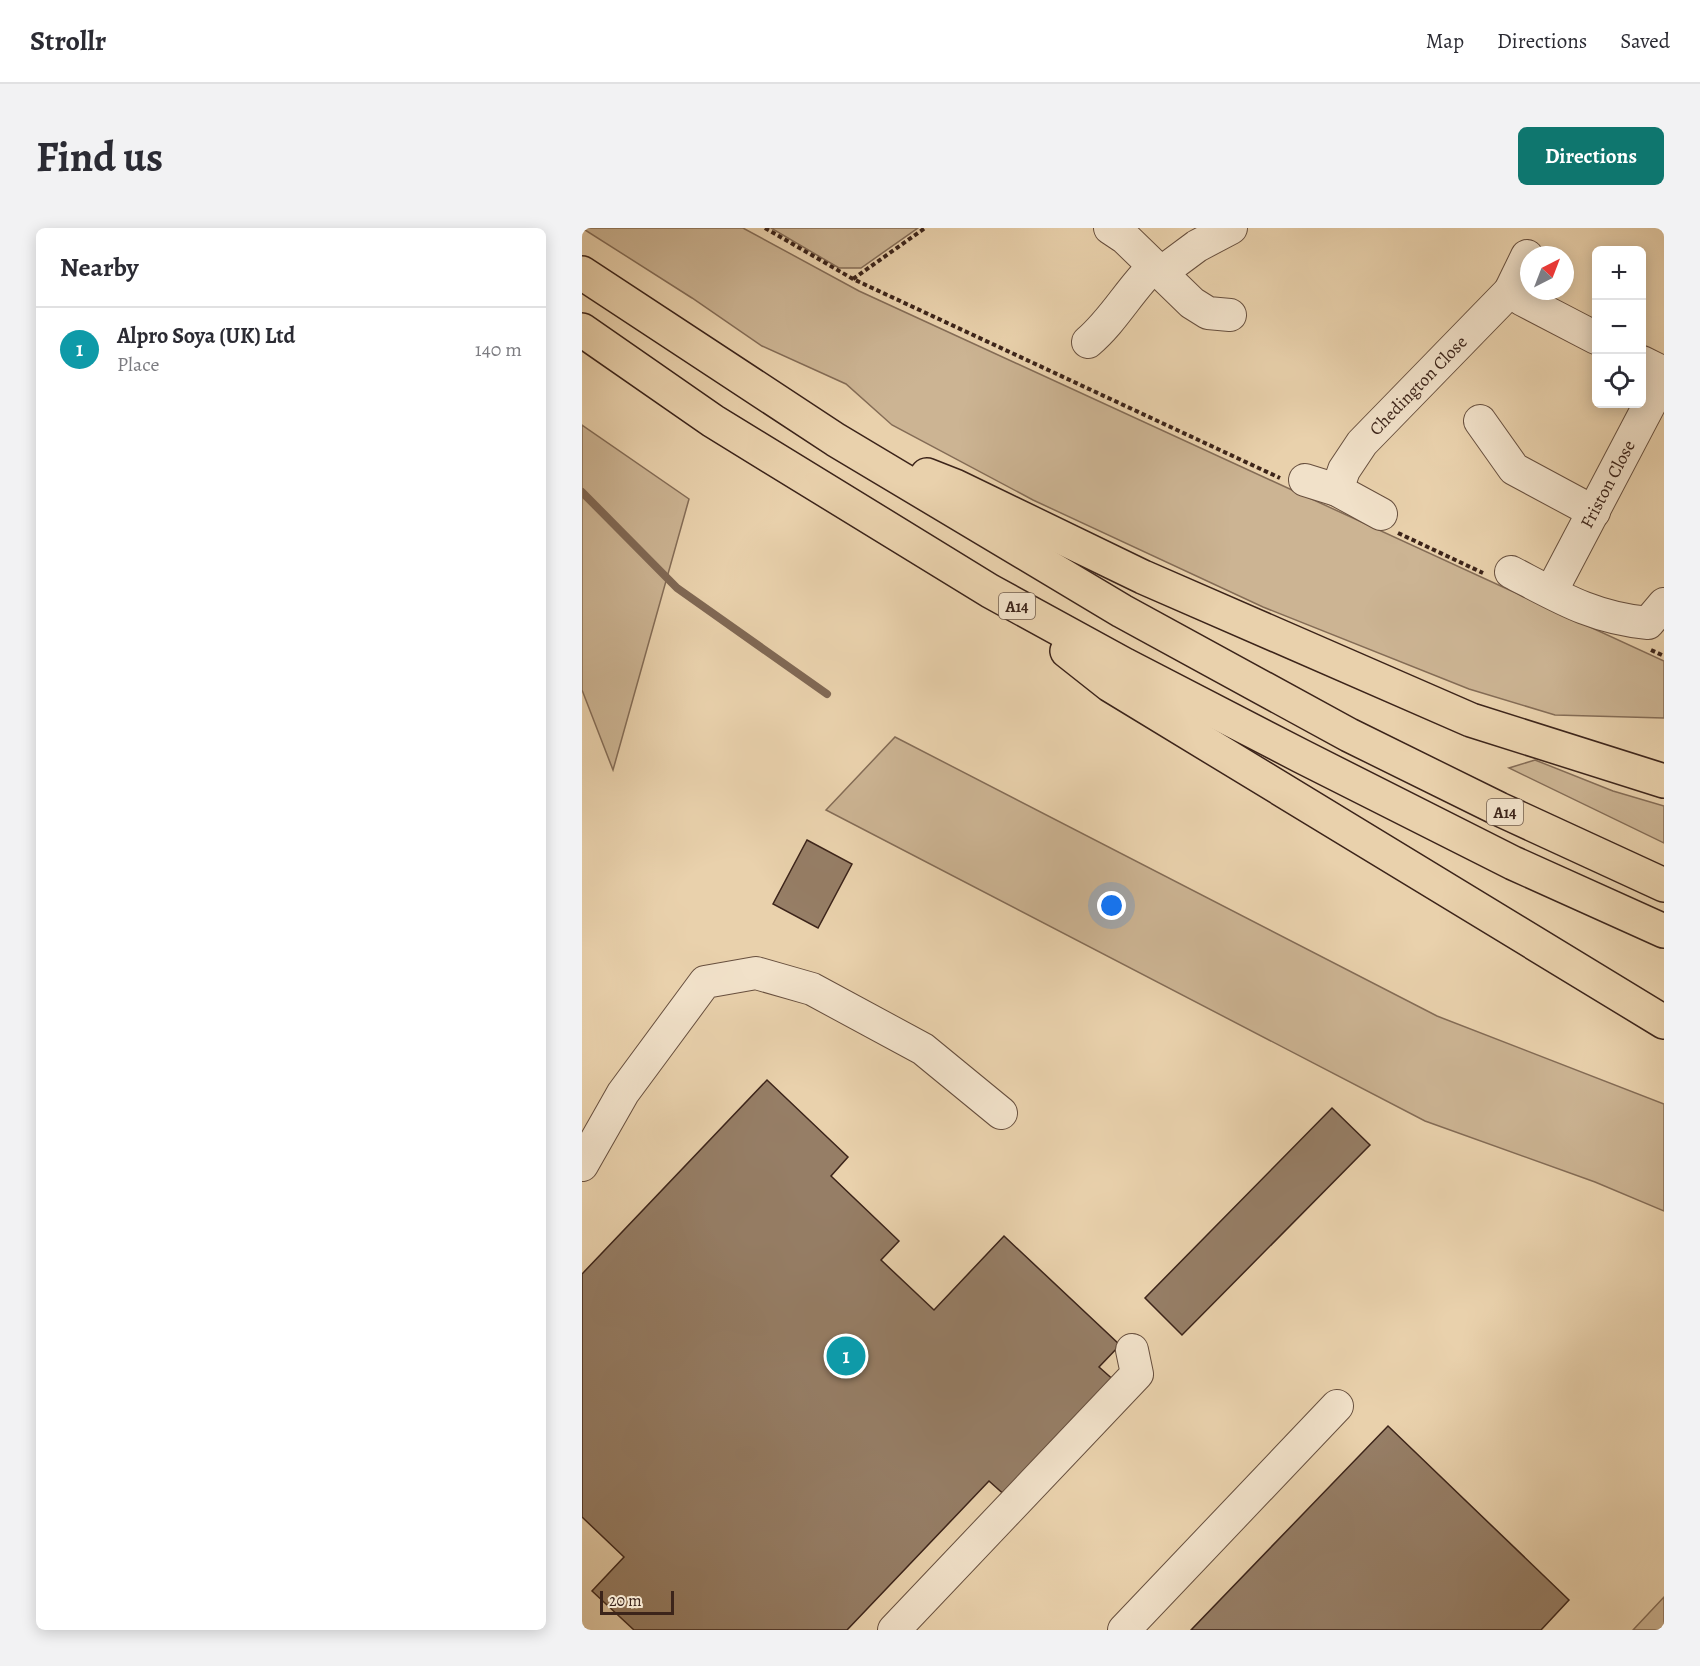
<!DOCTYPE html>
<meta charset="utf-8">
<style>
body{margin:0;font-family:Alegreya,serif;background:#f2f2f3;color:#2b2b33}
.controls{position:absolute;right:18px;top:18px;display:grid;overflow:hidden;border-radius:9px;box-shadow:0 3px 15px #0003}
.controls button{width:54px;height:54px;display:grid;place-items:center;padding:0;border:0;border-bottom:2px solid #e1e1e2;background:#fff;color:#2b2b33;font:30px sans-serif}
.compass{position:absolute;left:938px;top:18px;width:54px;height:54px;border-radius:50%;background:#fff;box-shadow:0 3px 15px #0003;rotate:42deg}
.scale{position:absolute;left:18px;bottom:15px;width:74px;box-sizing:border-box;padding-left:6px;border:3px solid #3c241a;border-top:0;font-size:16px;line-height:21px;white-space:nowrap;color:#3c241a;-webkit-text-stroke:4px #f1e1c9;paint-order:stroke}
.you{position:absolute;left:530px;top:678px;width:21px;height:21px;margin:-15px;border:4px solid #fff;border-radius:50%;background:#1a73e8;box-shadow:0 0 0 9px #1a73e833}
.badge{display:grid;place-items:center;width:39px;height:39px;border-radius:50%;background:#0f766e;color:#fff;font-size:20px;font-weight:700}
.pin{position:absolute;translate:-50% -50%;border:3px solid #fff;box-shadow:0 2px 6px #0006}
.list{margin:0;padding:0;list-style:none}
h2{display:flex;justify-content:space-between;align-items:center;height:78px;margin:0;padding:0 24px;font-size:26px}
h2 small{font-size:20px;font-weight:400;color:#7c7c81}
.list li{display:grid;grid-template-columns:39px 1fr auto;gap:18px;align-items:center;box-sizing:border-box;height:84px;padding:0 24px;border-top:2px solid #e1e1e2}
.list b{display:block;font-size:22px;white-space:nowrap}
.list p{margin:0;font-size:20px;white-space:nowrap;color:#7c7c81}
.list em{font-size:20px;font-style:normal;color:#7c7c81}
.icon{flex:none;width:33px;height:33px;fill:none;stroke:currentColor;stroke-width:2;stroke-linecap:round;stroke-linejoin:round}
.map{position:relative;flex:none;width:1082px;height:1402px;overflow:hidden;border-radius:9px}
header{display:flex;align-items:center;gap:36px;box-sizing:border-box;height:84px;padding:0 30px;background:#fff;border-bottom:2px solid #e1e1e2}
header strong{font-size:28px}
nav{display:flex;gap:33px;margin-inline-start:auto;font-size:21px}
.intro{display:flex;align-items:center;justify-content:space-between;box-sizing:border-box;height:144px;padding:0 36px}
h1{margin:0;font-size:42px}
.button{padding:15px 27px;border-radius:9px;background:#0f766e;color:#fff;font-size:21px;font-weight:700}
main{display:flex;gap:36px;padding:0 36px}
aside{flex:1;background:#fff;border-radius:9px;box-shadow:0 3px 15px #0003}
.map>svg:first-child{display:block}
.green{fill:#ccb493;stroke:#846c56;stroke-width:1.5}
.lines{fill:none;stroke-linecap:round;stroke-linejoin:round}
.stream{stroke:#806854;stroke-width:8}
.building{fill:#967e66;stroke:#3c241a;stroke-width:1.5}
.minor-casing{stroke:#674f3e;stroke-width:34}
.highway-casing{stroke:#3c241a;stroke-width:36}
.path{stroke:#3c241a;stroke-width:4;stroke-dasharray:4.5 3;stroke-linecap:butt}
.minor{stroke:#f1e1c9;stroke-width:32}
.highway{stroke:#e9d1ac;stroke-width:33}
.labels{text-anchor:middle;stroke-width:5;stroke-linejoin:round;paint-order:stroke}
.shield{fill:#f1e1c9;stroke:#725d4e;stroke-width:1.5}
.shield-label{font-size:16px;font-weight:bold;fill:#3c241a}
.street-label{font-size:18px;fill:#3c241a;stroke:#f1e1c9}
</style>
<header>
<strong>Strollr</strong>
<nav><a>Map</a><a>Directions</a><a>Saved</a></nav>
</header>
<div class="intro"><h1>Find us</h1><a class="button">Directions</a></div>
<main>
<aside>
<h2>Nearby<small></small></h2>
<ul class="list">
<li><span class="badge" style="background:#0f9aa8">1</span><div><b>Alpro Soya (UK) Ltd</b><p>Place</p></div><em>140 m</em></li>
</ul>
</aside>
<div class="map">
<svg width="1082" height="1402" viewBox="0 0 1082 1402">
<rect width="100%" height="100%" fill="#e9d1ac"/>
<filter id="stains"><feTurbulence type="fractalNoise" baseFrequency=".00333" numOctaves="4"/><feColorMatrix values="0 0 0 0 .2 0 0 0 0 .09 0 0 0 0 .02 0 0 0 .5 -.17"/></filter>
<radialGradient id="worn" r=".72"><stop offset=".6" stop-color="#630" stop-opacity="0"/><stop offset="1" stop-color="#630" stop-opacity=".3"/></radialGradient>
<!-- green -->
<g class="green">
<polygon points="0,0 161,0 277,63 1082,433 1082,490 973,487 887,461 681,379 451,272 310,197 264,156 180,118 110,70"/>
<polygon points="189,0 336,0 279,40 257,40"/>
<polygon points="0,197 107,271 31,542 0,462"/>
<polygon points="313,509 855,788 1082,876 1082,983 1013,954 843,893 244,582"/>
<polygon points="953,532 1031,563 1082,578 1082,615 927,540"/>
<polygon points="1082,1369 1082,1402 1051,1402"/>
</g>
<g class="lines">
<!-- stream -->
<polyline class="stream" points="0,264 95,360 245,466"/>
</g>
<!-- building -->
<g class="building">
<polygon points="225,612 270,636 236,700 191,676"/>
<polygon points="185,852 266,929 249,948 317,1013 299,1032 352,1082 422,1008 538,1117 517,1139 535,1155 426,1270 407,1253 265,1402 52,1402 10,1363 42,1329 0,1289 0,1046"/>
<polygon points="750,880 788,917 600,1107 563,1070"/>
<polygon points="806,1198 987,1372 959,1402 609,1402"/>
</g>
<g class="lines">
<!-- minor casing -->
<g class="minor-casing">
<g id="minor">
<polyline points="528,0 543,10 610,75 626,85 648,87"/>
<polyline points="580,44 615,18 649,0"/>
<polyline points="928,63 945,28"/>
<path d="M 506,114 C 532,92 548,61 572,38"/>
<polyline points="1060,134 1082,145"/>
<polyline points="898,193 932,241 1012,284"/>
<polyline points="723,252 755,262 799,286"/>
<path id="s1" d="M 755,262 L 762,242 L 780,215 L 928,63 L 941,72 L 1014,110"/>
<path d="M 929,344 C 977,369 1011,390 1066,395 L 1082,376"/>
<path id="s2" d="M 969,364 L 1082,149"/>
<polyline points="0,937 41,865 123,754 174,745 230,761 341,821 419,885"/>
<polyline points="312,1402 555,1146 550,1122"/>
<polyline points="542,1402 755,1178"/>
</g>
</g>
<!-- highway casing -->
<g class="highway-casing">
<g id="highway">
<polyline points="0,45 254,212 540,383 767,507 917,581 1082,657"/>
<polyline points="0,102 131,193 408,363 543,437 719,528 931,635 1082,703"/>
<polyline points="345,247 373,258 561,349 889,492 1082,553"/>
<polyline points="485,423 528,457 1082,794"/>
</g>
</g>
<!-- path -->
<g class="path">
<polyline points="183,0 271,51 698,250"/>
<polyline points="271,51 343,0"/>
<polyline points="816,305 901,345"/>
<polyline points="1069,422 1082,428"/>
</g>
<!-- minor -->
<use href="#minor" class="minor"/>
<!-- highway -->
<use href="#highway" class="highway"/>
</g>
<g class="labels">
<!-- shield labels -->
<g class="shield">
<rect x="417" y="365" width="36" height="26" rx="4.5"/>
<rect x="905" y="571" width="36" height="26" rx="4.5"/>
</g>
<g class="shield-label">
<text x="435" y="384">A14</text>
<text x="923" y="590">A14</text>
</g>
<!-- street labels -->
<g class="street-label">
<text dy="6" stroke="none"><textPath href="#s1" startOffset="134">Chedington Close</textPath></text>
<text dy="6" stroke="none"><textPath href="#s2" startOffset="122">Friston Close</textPath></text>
</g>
</g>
<rect width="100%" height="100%" filter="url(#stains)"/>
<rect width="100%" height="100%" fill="url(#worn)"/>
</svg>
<div class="controls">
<button>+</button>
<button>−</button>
<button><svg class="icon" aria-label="locate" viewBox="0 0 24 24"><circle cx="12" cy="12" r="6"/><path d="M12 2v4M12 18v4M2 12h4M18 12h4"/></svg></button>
</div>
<svg class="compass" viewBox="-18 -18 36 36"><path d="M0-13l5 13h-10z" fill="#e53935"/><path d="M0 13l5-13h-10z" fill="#7c7c81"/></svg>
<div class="scale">20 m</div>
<div class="you"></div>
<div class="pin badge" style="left:264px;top:1128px;background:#0f9aa8">1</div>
</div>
</main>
